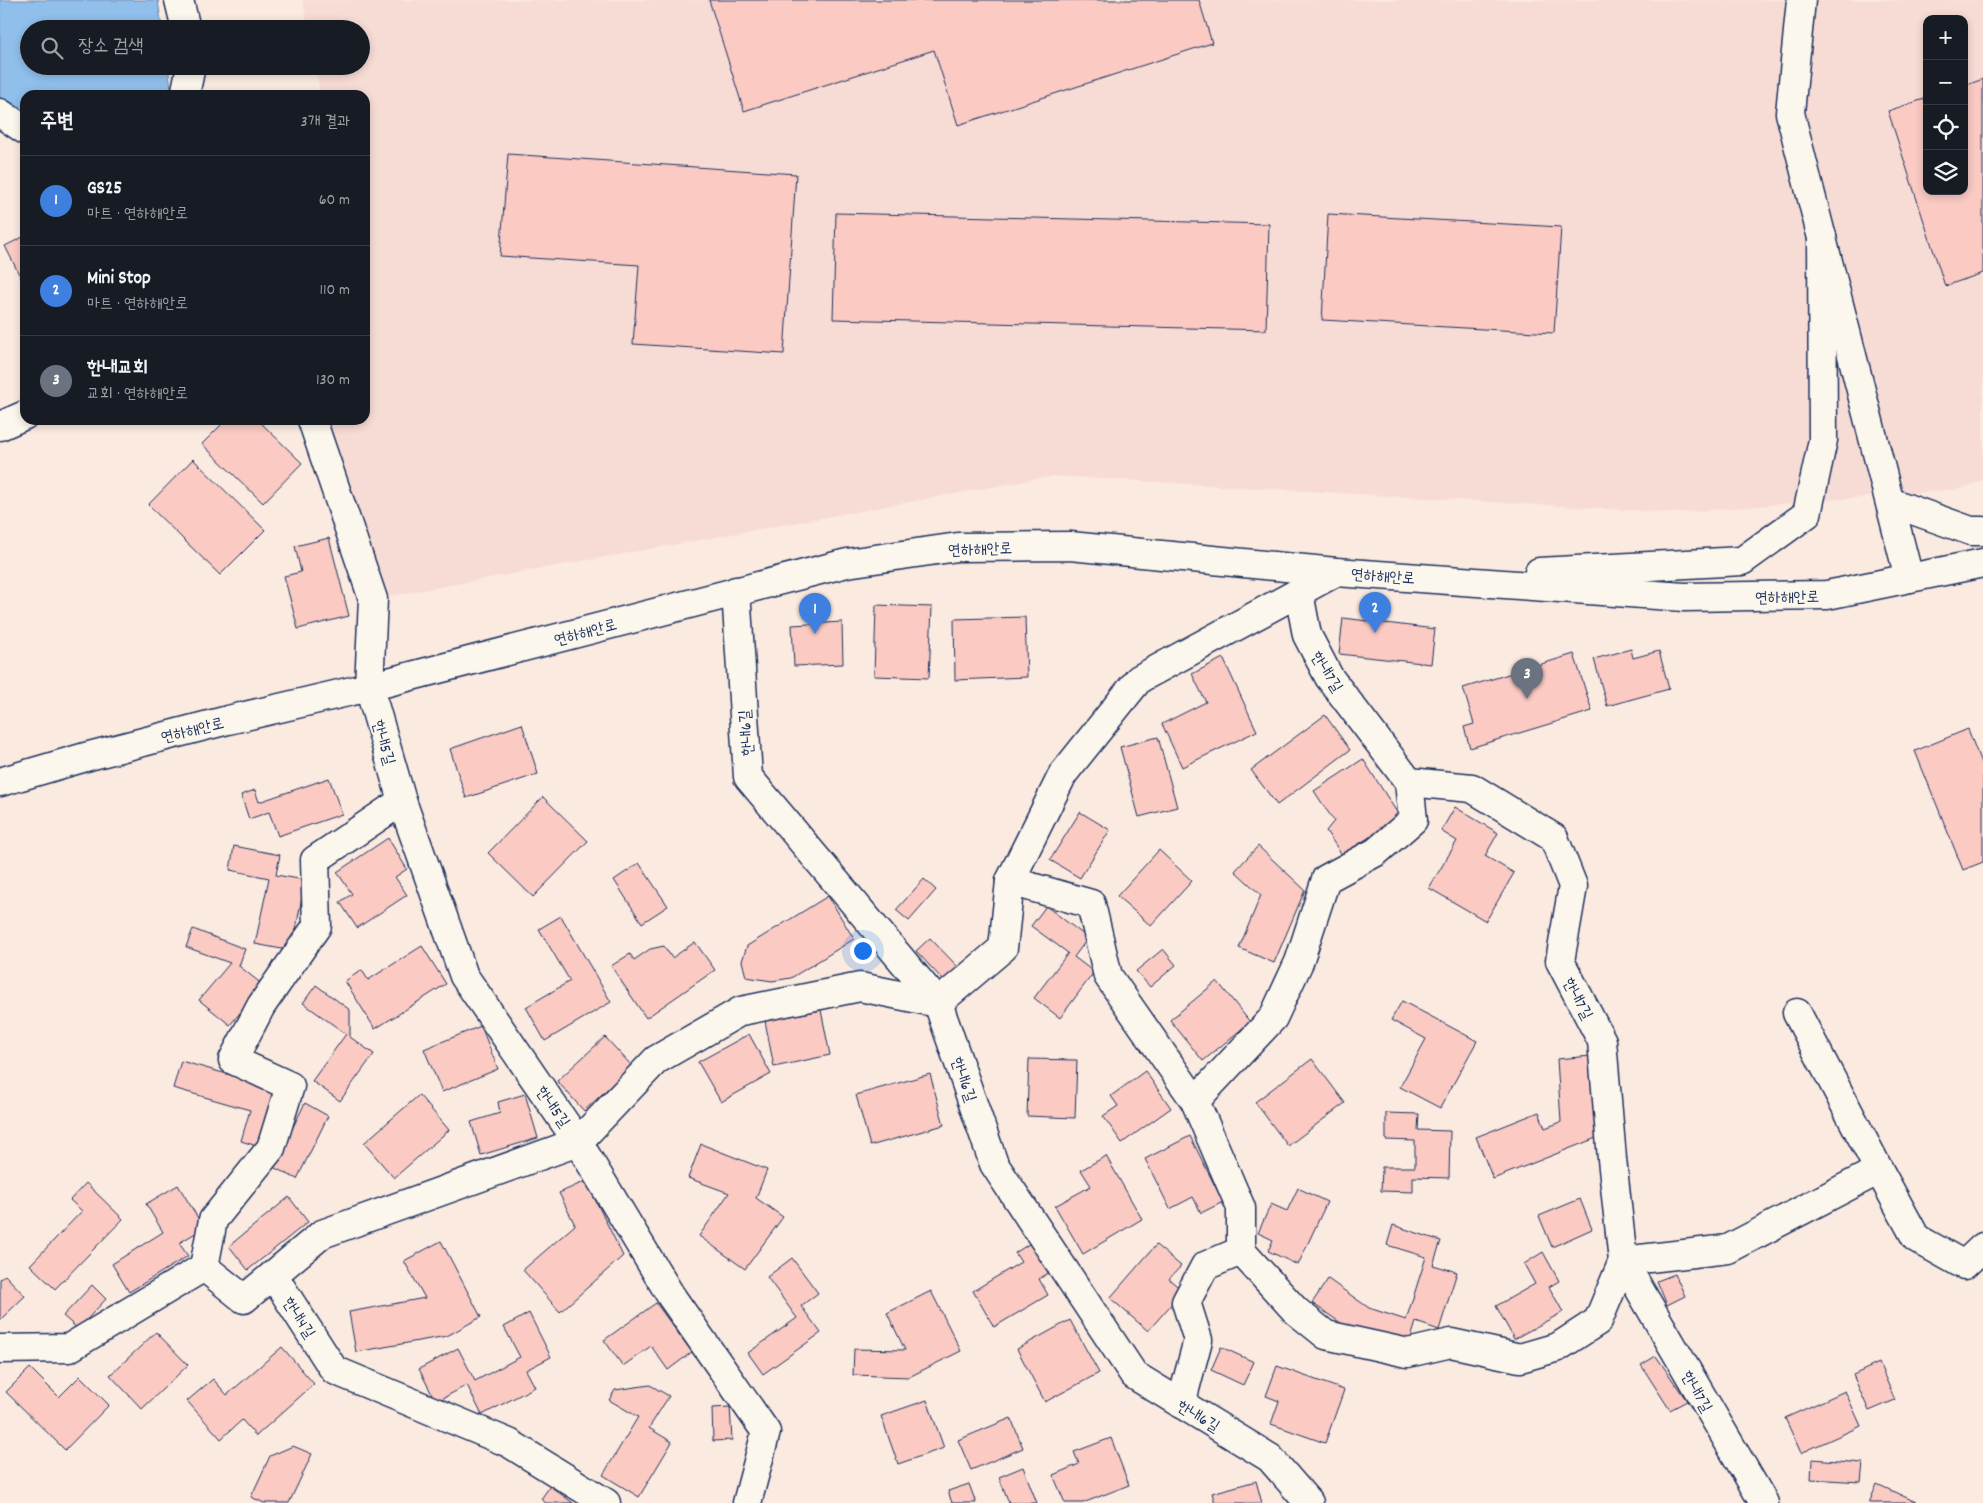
<!DOCTYPE html>
<html lang="ko">
<meta charset="utf-8">
<style>
body{margin:0;font-family:Dekko,"Poor Story",sans-serif;background:#20242c;color:#f1f3f6}
.controls{position:absolute;right:15px;top:15px;display:grid;overflow:hidden;border-radius:10px;box-shadow:0 2px 8px #0003}
.controls button{width:45px;height:45px;display:grid;place-items:center;padding:0;border:0;border-bottom:1px solid #363941;background:#171b24;color:#f1f3f6;font:25px sans-serif}
.you{position:absolute;left:862px;top:950px;width:18px;height:18px;margin:-12px;border:4px solid #fff;border-radius:50%;background:#1a73e8;box-shadow:0 0 0 8px #1a73e833}
.badge{display:grid;place-items:center;width:32px;height:32px;border-radius:50%;background:#b45309;color:#fff;font-size:16px;font-weight:700}
.pin{position:absolute;translate:-50% -41px;filter:drop-shadow(0 1px 2px #0008)}
.pin::after{content:'';position:absolute;top:26px;width:18px;height:15px;background:inherit;clip-path:polygon(0 0,100% 0,50% 100%)}
.list{margin:0;padding:0;list-style:none}
h2{display:flex;justify-content:space-between;align-items:center;height:65px;margin:0;padding:0 20px;font-size:21px}
h2 small{font-size:16px;font-weight:400;color:#9ea1a6}
.list li{display:grid;grid-template-columns:32px 1fr auto;gap:15px;align-items:center;box-sizing:border-box;height:90px;padding:0 20px;border-top:1px solid #363941}
.list b{display:block;font-size:19px;white-space:nowrap}
.list p{margin:0;font-size:16px;white-space:nowrap;color:#9ea1a6}
.list em{font-size:16px;font-style:normal;color:#9ea1a6}
.icon{flex:none;width:28px;height:28px;fill:none;stroke:currentColor;stroke-width:2;stroke-linecap:round;stroke-linejoin:round}
.map{position:relative;flex:none;width:1983px;height:1503px;overflow:hidden}
.search{position:absolute;background:#171b24;box-shadow:0 2px 8px #0003;left:20px;top:20px;width:350px;height:55px;display:flex;align-items:center;gap:12px;box-sizing:border-box;padding:0 18px;border-radius:28px;color:#9ea1a6;font-size:19px}
.panel{position:absolute;background:#171b24;box-shadow:0 2px 8px #0003;left:20px;top:90px;width:350px;height:335px;border-radius:15px}
.map>svg:first-child{display:block}
.built{fill:#f7dcd5;fill-rule:evenodd}
.water{fill:#90bfeb;stroke:#6185b3}
.building{fill:#facac3;stroke:#1b2f5e}
.lines{fill:none;stroke-linecap:round;stroke-linejoin:round}
.minor-casing{stroke:#1b2f5e;stroke-width:31}
.minor{stroke:#fbf7ec;stroke-width:28}
.labels{text-anchor:middle;stroke-width:4;stroke-linejoin:round;paint-order:stroke}
.street-label{font-size:16px;fill:#1b2f5e;stroke:#fbf7ec}
</style>
<div class="map">
<svg width="1983" height="1503" viewBox="0 0 1983 1503">
<rect width="100%" height="100%" fill="#fbeae0"/>
<filter id="ink" filterUnits="userSpaceOnUse"><feTurbulence type="fractalNoise" baseFrequency=".02" numOctaves="2"/><feDisplacementMap in="SourceGraphic" scale="10" xChannelSelector="R" yChannelSelector="G"/><feConvolveMatrix kernelMatrix="1 2 1 2 8 2 1 2 1" color-interpolation-filters="sRGB"/></filter>
<g filter="url(#ink)">
<!-- built -->
<path class="built" d="M 303,0 L 1983,0 L 1983,480 L 1960,489 L 1676,513 L 1053,476 L 373,599 L 312,420 L 365,420 L 365,95 L 304,95 L 320,91 L 315,66 L 361,66 L 361,29 L 308,29 ZM 1927,19 L 1964,19 L 1964,191 L 1927,191 Z"/>
<!-- water -->
<polygon class="water" points="0,0 158,0 162,29 29,29 29,66 168,66 172,95 25,95 25,121 0,104"/>
<!-- building -->
<g class="building">
<polygon points="709,0 1199,0 1212,43 958,125 934,50 744,111"/>
<polygon points="1983,79 1983,273 1945,286 1888,111 1927,98 1927,191 1964,191 1964,86"/>
<polygon points="508,154 796,174 784,354 633,344 639,265 500,256"/>
<polygon points="836,213 1269,224 1266,330 833,319"/>
<polygon points="1328,214 1561,227 1554,333 1322,320"/>
<polygon points="25,236 25,286 5,246"/>
<polygon points="226,420 258,420 302,463 263,503 202,444"/>
<polygon points="193,459 265,530 220,575 148,505"/>
<polygon points="329,538 349,616 298,629 284,576 301,572 295,546"/>
<polygon points="876,605 932,607 929,678 874,676"/>
<polygon points="1025,617 1027,677 955,680 954,619"/>
<polygon points="1343,618 1435,629 1431,664 1339,654"/>
<polygon points="842,622 843,664 794,666 792,625"/>
<polygon points="1631,649 1633,658 1659,651 1669,689 1607,706 1594,659"/>
<polygon points="1574,654 1592,711 1470,748 1464,727 1474,724 1463,688"/>
<polygon points="1223,658 1257,731 1182,767 1162,724 1206,702 1192,674"/>
<polygon points="1325,715 1350,750 1277,805 1251,770"/>
<polygon points="522,724 538,774 466,798 450,749"/>
<polygon points="1968,729 1983,768 1983,862 1963,870 1915,751"/>
<polygon points="1158,737 1177,807 1139,817 1120,747"/>
<polygon points="1363,759 1400,817 1342,855 1326,831 1334,821 1314,791"/>
<polygon points="329,778 342,814 278,836 269,812 249,819 241,795 255,790 259,802"/>
<polygon points="543,797 588,841 533,897 488,853"/>
<polygon points="1455,807 1498,833 1485,856 1514,873 1486,921 1429,888 1457,841 1441,831"/>
<polygon points="1080,812 1110,830 1080,878 1050,860"/>
<polygon points="388,838 407,869 395,877 407,895 357,928 340,902 352,894 337,872"/>
<polygon points="234,846 280,855 276,875 305,880 292,951 255,944 269,878 230,870"/>
<polygon points="1258,846 1305,890 1274,963 1239,948 1261,895 1235,871"/>
<polygon points="1159,850 1192,881 1151,926 1117,896"/>
<polygon points="639,863 668,906 642,923 614,880"/>
<polygon points="924,879 936,890 909,921 896,910"/>
<polygon points="828,896 854,939 791,978 772,981 746,977 742,961 747,946"/>
<polygon points="1046,906 1088,938 1074,957 1094,972 1060,1018 1034,998 1068,953 1031,926"/>
<polygon points="561,916 611,1002 545,1041 526,1007 570,981 539,929"/>
<polygon points="193,929 245,949 239,966 263,985 230,1025 199,1000 230,963 186,947"/>
<polygon points="930,938 959,968 944,981 916,951"/>
<polygon points="695,942 715,970 646,1018 611,966 630,954 634,960 650,949 664,946 672,958"/>
<polygon points="422,946 446,984 375,1029 345,981 362,970 368,980"/>
<polygon points="1163,949 1176,965 1150,987 1136,971"/>
<polygon points="1217,981 1250,1022 1203,1061 1170,1020"/>
<polygon points="316,985 350,1010 350,1037 374,1054 340,1101 312,1081 346,1034 303,1003"/>
<polygon points="1402,1001 1477,1041 1440,1108 1400,1087 1426,1039 1391,1020"/>
<polygon points="821,1010 830,1055 774,1067 765,1021"/>
<polygon points="481,1026 498,1069 442,1092 424,1049"/>
<polygon points="749,1034 771,1074 721,1102 698,1062"/>
<polygon points="605,1037 632,1066 584,1111 557,1081"/>
<polygon points="1591,1056 1596,1138 1493,1179 1476,1137 1539,1112 1545,1128 1561,1122 1557,1059"/>
<polygon points="1029,1059 1077,1060 1075,1118 1027,1116"/>
<polygon points="1312,1059 1345,1103 1288,1146 1255,1102"/>
<polygon points="181,1061 276,1088 260,1147 241,1141 250,1110 173,1088"/>
<polygon points="1145,1071 1171,1108 1122,1143 1103,1116 1118,1106 1111,1096"/>
<polygon points="930,1074 944,1125 870,1146 856,1095"/>
<polygon points="525,1094 538,1138 481,1155 471,1122 500,1113 498,1102"/>
<polygon points="419,1095 449,1130 394,1178 364,1143"/>
<polygon points="305,1103 328,1116 297,1179 273,1167"/>
<polygon points="1386,1113 1419,1114 1418,1130 1450,1131 1449,1178 1413,1177 1413,1192 1381,1191 1382,1167 1415,1167 1415,1141 1386,1140"/>
<polygon points="1190,1136 1223,1202 1201,1213 1193,1197 1170,1209 1145,1159"/>
<polygon points="701,1144 767,1170 756,1198 783,1217 745,1269 699,1236 729,1193 688,1178"/>
<polygon points="1106,1156 1142,1219 1083,1254 1055,1206 1091,1186 1081,1170"/>
<polygon points="586,1181 623,1256 560,1312 523,1270 575,1225 559,1193"/>
<polygon points="86,1183 123,1219 55,1289 30,1265 82,1211 70,1200"/>
<polygon points="178,1185 204,1228 179,1243 188,1256 129,1292 112,1264 163,1232 146,1204"/>
<polygon points="1298,1188 1327,1202 1298,1265 1268,1251 1273,1240 1258,1233 1271,1204 1287,1211"/>
<polygon points="289,1197 308,1222 248,1270 229,1246"/>
<polygon points="1580,1199 1592,1229 1552,1247 1539,1216"/>
<polygon points="1393,1225 1441,1241 1433,1265 1457,1272 1439,1330 1416,1322 1408,1348 1351,1330 1312,1303 1328,1279 1369,1308 1406,1320 1426,1257 1387,1245"/>
<polygon points="441,1241 481,1317 447,1336 356,1352 349,1312 425,1298 404,1261"/>
<polygon points="1032,1242 1050,1272 1039,1279 1048,1295 994,1327 973,1291 1021,1262 1015,1253"/>
<polygon points="1156,1245 1181,1266 1169,1279 1183,1291 1148,1331 1110,1298"/>
<polygon points="1543,1252 1559,1281 1549,1287 1563,1312 1514,1339 1496,1306 1535,1284 1524,1264"/>
<polygon points="792,1258 818,1293 801,1306 821,1333 763,1374 748,1353 797,1318 767,1277"/>
<polygon points="1675,1274 1685,1296 1667,1305 1657,1281"/>
<polygon points="5,1275 25,1296 0,1320 0,1279"/>
<polygon points="92,1285 106,1299 78,1329 63,1316"/>
<polygon points="931,1291 961,1351 909,1377 853,1375 854,1349 905,1350 887,1313"/>
<polygon points="656,1303 692,1352 668,1370 651,1346 623,1366 604,1340"/>
<polygon points="529,1313 551,1357 526,1370 535,1387 482,1415 467,1385 436,1402 419,1369 458,1348 475,1381 520,1357 504,1327"/>
<polygon points="1070,1320 1099,1373 1045,1402 1017,1349"/>
<polygon points="156,1332 188,1365 142,1409 110,1375"/>
<polygon points="282,1347 314,1384 256,1436 242,1420 221,1439 187,1401 213,1379 227,1395"/>
<polygon points="1221,1347 1254,1362 1243,1385 1211,1370"/>
<polygon points="1656,1356 1687,1401 1670,1410 1641,1365"/>
<polygon points="1879,1363 1895,1400 1869,1411 1853,1375"/>
<polygon points="1277,1366 1344,1390 1325,1443 1271,1424 1279,1401 1266,1396"/>
<polygon points="30,1368 59,1397 80,1376 109,1405 65,1450 6,1392"/>
<polygon points="650,1385 669,1396 649,1428 672,1442 639,1497 603,1475 638,1417 609,1400 615,1390"/>
<polygon points="1845,1391 1861,1426 1801,1453 1785,1418"/>
<polygon points="927,1400 944,1448 898,1464 881,1416"/>
<polygon points="730,1407 732,1440 713,1441 712,1408"/>
<polygon points="1011,1418 1023,1448 971,1470 958,1440"/>
<polygon points="1111,1438 1129,1485 1083,1503 1065,1503 1053,1475 1079,1464 1074,1452"/>
<polygon points="293,1446 312,1454 289,1503 264,1503 251,1497 270,1456"/>
<polygon points="1812,1459 1863,1463 1861,1482 1811,1479"/>
<polygon points="1023,1467 1037,1503 1009,1503 999,1477"/>
<polygon points="1256,1481 1262,1503 1215,1503 1212,1493"/>
<polygon points="969,1484 976,1503 952,1503 948,1491"/>
<polygon points="1877,1484 1916,1502 1916,1503 1869,1503"/>
<polygon points="550,1486 573,1503 546,1503 541,1499"/>
</g>
<g class="lines">
<!-- minor casing -->
<g class="minor-casing">
<g id="minor">
<polyline points="179,0 186,29"/>
<polyline points="1801,0 1790,113 1909,578"/>
<polyline points="185,95 191,66"/>
<polyline points="0,113 25,130"/>
<polyline points="312,420 373,599 369,687 402,801 464,976 578,1142 671,1296 766,1432 747,1503"/>
<polyline points="0,426 25,415"/>
<polyline points="1890,502 1971,531 1983,531"/>
<polyline points="1539,572 1742,561 1807,514 1823,440 1822,236"/>
<polyline points="736,591 748,777 938,1003 994,1164 1134,1375 1270,1458 1309,1503"/>
<polyline points="1299,593 1307,635 1329,677 1409,782 1472,788 1554,838 1573,886 1560,961 1602,1041 1612,1159 1623,1261 1764,1503"/>
<polyline points="0,782 89,756 228,720 369,687 847,563 958,547 1070,546 1336,572 1684,597 1827,595 1983,563"/>
<polyline points="1010,881 1091,904 1108,976 1195,1101 1241,1208 1241,1251"/>
<polyline points="1797,1013 1879,1170 1916,1238 1964,1265 1983,1247"/>
<polyline points="1195,1101 1273,1018 1299,962 1326,879 1376,852 1413,820 1409,782"/>
<polyline points="204,1267 213,1220 271,1148 290,1086 233,1060 261,1006 317,926 315,860 402,801"/>
<polyline points="273,1275 322,1234 578,1142 656,1060 741,1011 860,987 938,1003 1003,948 1010,881 1063,774 1139,679 1336,572"/>
<polyline points="0,1349 69,1348 204,1267 244,1299 273,1275 334,1370 509,1443 606,1503"/>
<polyline points="1181,1404 1198,1340 1186,1302 1205,1266 1241,1251 1295,1310 1326,1335 1408,1353 1451,1343 1520,1358 1558,1347 1598,1321 1623,1261 1728,1249 1879,1170"/>
</g>
</g>
<!-- minor -->
<use href="#minor" class="minor"/>
</g>
</g>
<g class="labels">
<!-- street labels -->
<g class="street-label">
<text transform="translate(980 548) rotate(-2)" y="6">연하해안로</text>
<text transform="translate(1383 575) rotate(4)" y="6">연하해안로</text>
<text transform="translate(1787 596) rotate(-1)" y="6">연하해안로</text>
<text transform="translate(585 631) rotate(-15)" y="6">연하해안로</text>
<text transform="translate(1328 671) rotate(58)" y="6">한내7길</text>
<text transform="translate(192 729) rotate(-14)" y="6">연하해안로</text>
<text transform="translate(745 733) rotate(-94)" y="6">한내6길</text>
<text transform="translate(385 742) rotate(74)" y="6">한내5길</text>
<text transform="translate(1579 998) rotate(62)" y="6">한내7길</text>
<text transform="translate(965 1079) rotate(71)" y="6">한내6길</text>
<text transform="translate(554 1106) rotate(55)" y="6">한내5길</text>
<text transform="translate(300 1317) rotate(57)" y="6">한내4길</text>
<text transform="translate(1698 1391) rotate(60)" y="6">한내7길</text>
<text transform="translate(1199 1415) rotate(31)" y="6">한내6길</text>
</g>
</g>
</svg>
<div class="controls">
<button>+</button>
<button>−</button>
<button><svg class="icon" aria-label="locate" viewBox="0 0 24 24"><circle cx="12" cy="12" r="6"/><path d="M12 2v4M12 18v4M2 12h4M18 12h4"/></svg></button>
<button><svg class="icon" aria-label="layers" viewBox="0 0 24 24"><path d="M12 4l9 5-9 5-9-5zM3 14l9 5 9-5"/></svg></button>
</div>
<div class="you"></div>
<div class="pin badge" style="left:815px;top:634px;background:#3f7fe0">1</div>
<div class="pin badge" style="left:1375px;top:633px;background:#3f7fe0">2</div>
<div class="pin badge" style="left:1527px;top:699px;background:#6b7280">3</div>
<div class="search"><svg class="icon" aria-label="search" viewBox="0 0 24 24"><circle cx="10" cy="10" r="6"/><path d="M15 15l6 6"/></svg>장소 검색</div>
<section class="panel">
<h2>주변<small>3개 결과</small></h2>
<ul class="list">
<li><span class="badge" style="background:#3f7fe0">1</span><div><b>GS25</b><p>마트 · 연하해안로</p></div><em>60 m</em></li>
<li><span class="badge" style="background:#3f7fe0">2</span><div><b>Mini Stop</b><p>마트 · 연하해안로</p></div><em>110 m</em></li>
<li><span class="badge" style="background:#6b7280">3</span><div><b>한내교회</b><p>교회 · 연하해안로</p></div><em>130 m</em></li>
</ul>
</section>
</div>
